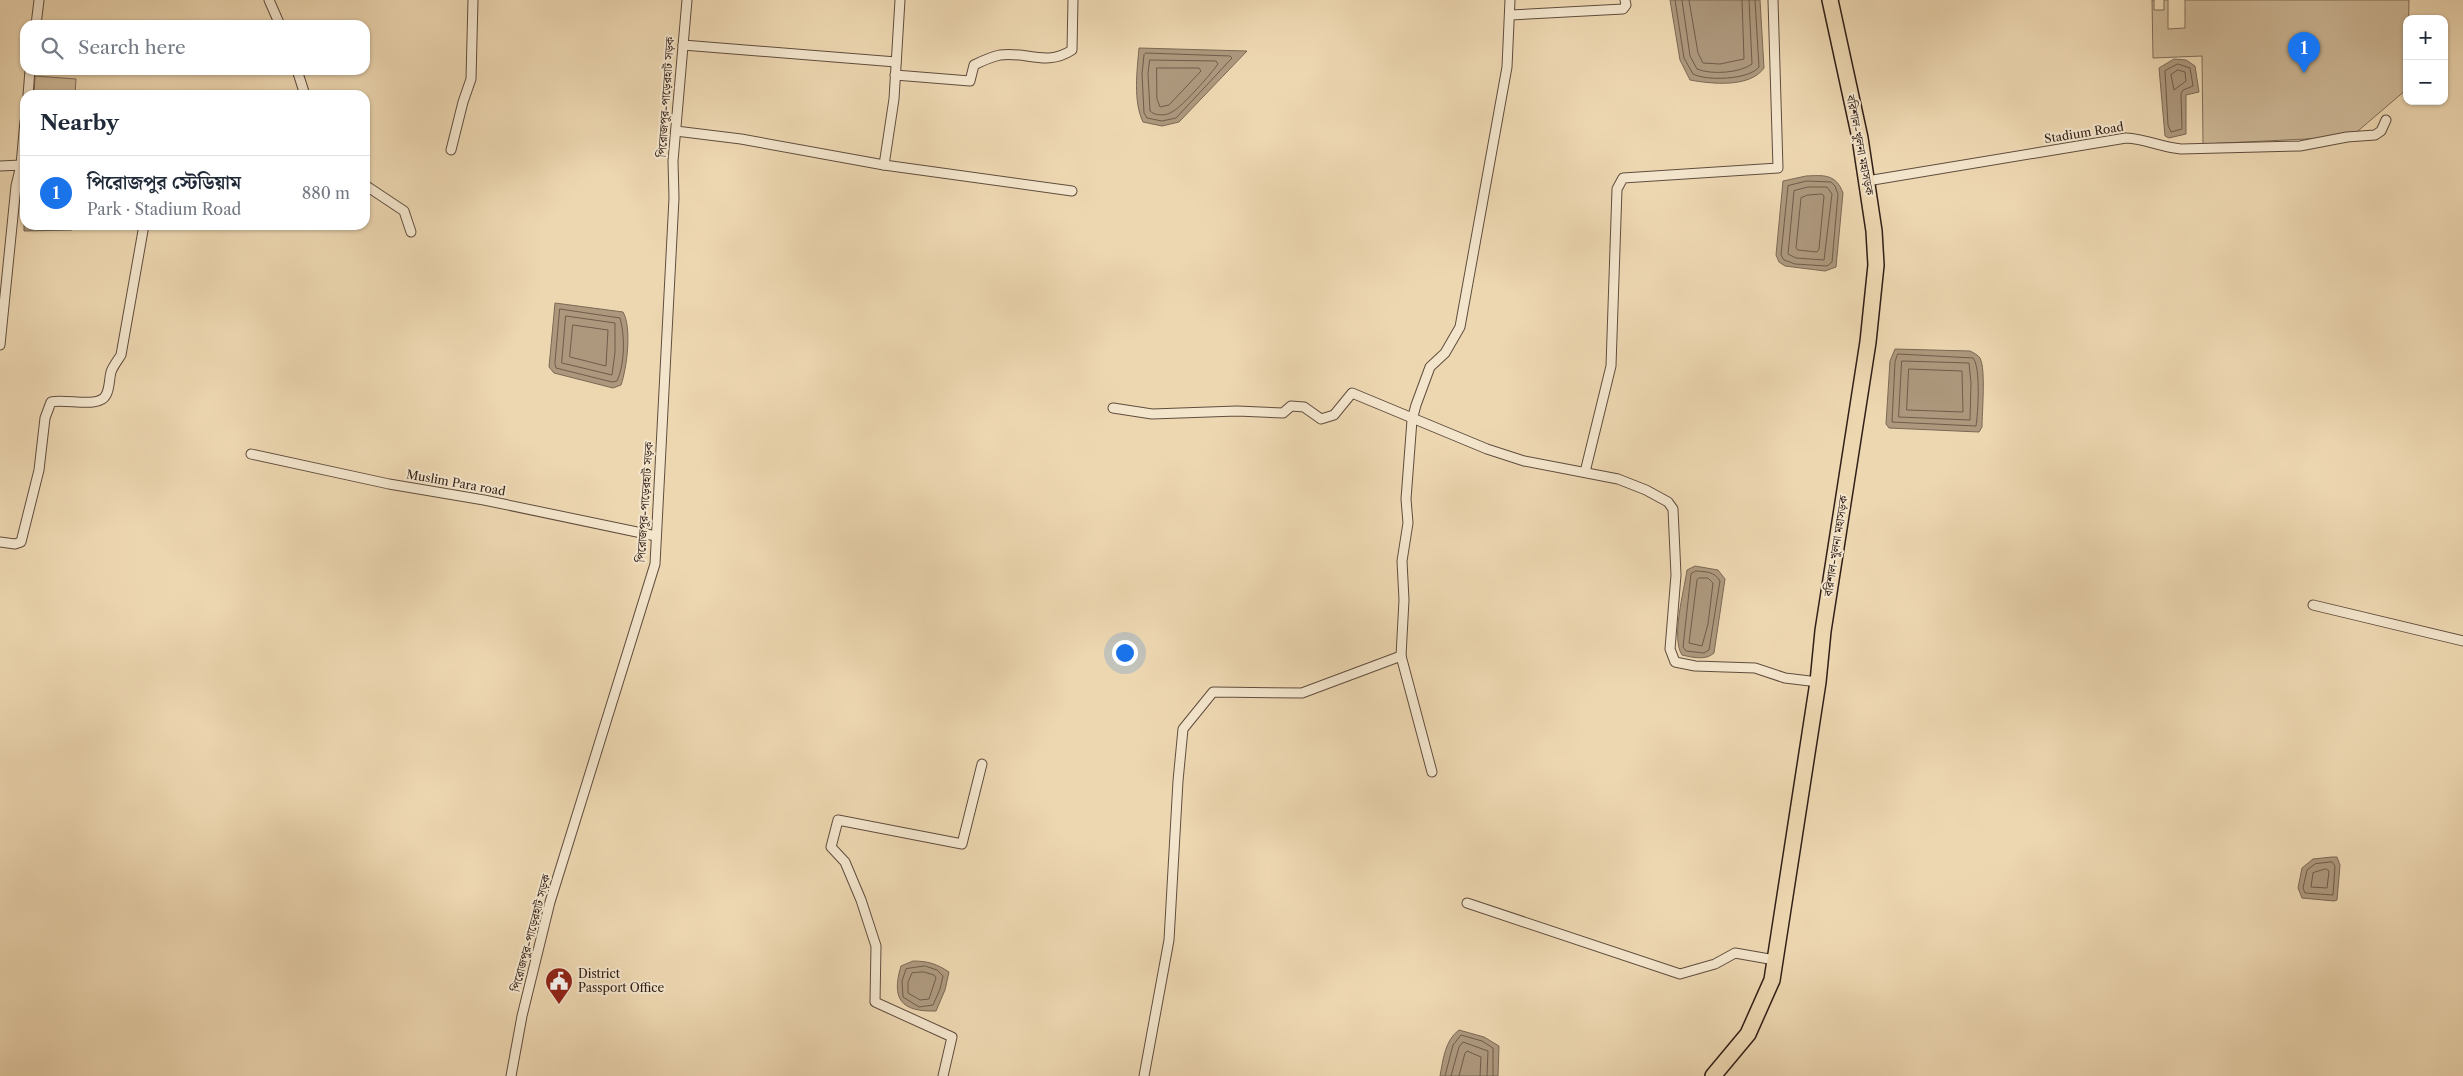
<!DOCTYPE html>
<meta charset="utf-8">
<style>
body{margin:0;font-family:"Libre Caslon Text","Noto Serif Bengali",serif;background:#f2f2f3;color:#1f2937}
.controls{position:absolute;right:15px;top:15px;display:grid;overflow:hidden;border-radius:10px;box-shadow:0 1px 4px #0004}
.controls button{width:45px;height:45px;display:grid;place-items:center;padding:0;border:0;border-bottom:1px solid #e0e1e3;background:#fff;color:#1f2937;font:25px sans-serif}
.you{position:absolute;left:1124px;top:652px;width:18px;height:18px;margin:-12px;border:4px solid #fff;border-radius:50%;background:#1a73e8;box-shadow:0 0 0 8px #1a73e833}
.badge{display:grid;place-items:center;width:32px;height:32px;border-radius:50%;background:#1a73e8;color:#fff;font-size:16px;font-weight:700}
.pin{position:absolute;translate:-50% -41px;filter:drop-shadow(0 1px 2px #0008)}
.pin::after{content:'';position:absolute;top:26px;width:18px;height:15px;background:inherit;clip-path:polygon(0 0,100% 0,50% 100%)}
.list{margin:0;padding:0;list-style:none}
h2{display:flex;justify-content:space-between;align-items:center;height:65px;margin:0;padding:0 20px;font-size:21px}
h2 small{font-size:16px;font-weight:400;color:#747a83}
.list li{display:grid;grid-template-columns:32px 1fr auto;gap:15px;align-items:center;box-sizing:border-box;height:75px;padding:0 20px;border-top:1px solid #e0e1e3}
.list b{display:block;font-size:19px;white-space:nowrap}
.list p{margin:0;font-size:16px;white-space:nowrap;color:#747a83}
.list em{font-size:16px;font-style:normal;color:#747a83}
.icon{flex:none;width:28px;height:28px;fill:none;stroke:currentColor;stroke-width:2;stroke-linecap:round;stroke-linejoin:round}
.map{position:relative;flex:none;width:2463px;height:1076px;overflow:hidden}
.search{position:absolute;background:#fff;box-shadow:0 1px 4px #0004;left:20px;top:20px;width:350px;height:55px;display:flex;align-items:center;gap:12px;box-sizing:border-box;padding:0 18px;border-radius:15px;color:#747a83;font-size:19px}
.panel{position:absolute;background:#fff;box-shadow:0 1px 4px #0004;left:20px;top:90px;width:350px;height:140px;border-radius:15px}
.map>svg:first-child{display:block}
.green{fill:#cdb897;stroke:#7f6c58}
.water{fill:#ad987d;stroke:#7b6855}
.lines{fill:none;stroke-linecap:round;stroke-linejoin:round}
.shore{stroke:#6f5c4a;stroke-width:1}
.minor-casing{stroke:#604d3e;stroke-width:11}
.trunk-casing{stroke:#311f18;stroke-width:18}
.minor{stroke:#f3e5cc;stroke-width:9}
.trunk{stroke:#edd7b1;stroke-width:15}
.labels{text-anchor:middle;stroke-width:4;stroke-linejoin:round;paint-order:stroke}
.street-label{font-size:12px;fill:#311f18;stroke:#f3e5cc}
.poi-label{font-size:12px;fill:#311f18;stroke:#f3e5cc;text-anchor:start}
</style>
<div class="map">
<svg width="2463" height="1076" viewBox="0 0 2463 1076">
<rect width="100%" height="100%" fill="#edd7b1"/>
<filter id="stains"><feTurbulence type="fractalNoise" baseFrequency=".004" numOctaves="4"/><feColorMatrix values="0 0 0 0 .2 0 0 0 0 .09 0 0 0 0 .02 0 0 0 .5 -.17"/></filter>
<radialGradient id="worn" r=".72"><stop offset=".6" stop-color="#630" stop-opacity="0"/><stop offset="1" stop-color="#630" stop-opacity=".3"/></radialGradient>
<!-- green -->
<g class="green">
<polygon points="2152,0 2154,0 2154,10 2164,10 2164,0 2168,0 2168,29 2185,28 2185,0 2409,0 2407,89 2358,131 2347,137 2203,144 2202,56 2153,58"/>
<polygon points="35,76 76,79 75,95 34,95"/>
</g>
<!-- water -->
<g class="water">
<path d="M 1670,0 L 1760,0 L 1764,68 C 1750,88 1712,84 1690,80 L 1680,60 Z"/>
<path d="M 1139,48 L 1247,51 L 1179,122 L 1162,126 L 1143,122 C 1133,101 1137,71 1139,48 Z"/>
<polygon points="2174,59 2186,60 2195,66 2199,92 2186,95 2186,134 2169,138 2165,136 2159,68"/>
<polygon points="24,170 25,225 72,225 72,230 24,231"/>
<path d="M 1806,176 C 1824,175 1836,174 1843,193 L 1836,267 L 1825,271 L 1785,266 L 1779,262 L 1776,255 L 1783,181 Z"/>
<path d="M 555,303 L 623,312 C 632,327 627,368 621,385 L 613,388 L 554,373 L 549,367 Z"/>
<path d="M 1895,349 L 1970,351 C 1974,353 1978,355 1980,358 C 1986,369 1982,413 1982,427 L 1979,432 L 1889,428 L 1886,424 L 1890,361 Z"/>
<path d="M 1695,566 L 1718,570 L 1725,579 L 1714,653 C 1706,661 1691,657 1682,655 C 1671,638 1684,591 1687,570 Z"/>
<polygon points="2332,857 2337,857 2340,865 2337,900 2334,901 2302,898 2298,888 2302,868 2313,859"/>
<path d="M 913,961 C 928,961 937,964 949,972 L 945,990 L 936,1011 C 901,1012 891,999 901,966 Z"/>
<path d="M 1459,1030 L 1484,1037 L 1499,1046 L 1498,1076 L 1440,1076 C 1443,1060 1445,1040 1459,1030 Z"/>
</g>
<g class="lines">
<!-- shore -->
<g class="shore">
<path d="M 1675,0 L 1684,58 L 1693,74 C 1706,81 1749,80 1759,67 L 1755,0"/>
<path d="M 1682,0 L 1690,56 L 1697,69 C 1711,75 1740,73 1752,64 L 1749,0"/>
<polyline points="1689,0 1698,53 1703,63 1720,64 1744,59 1742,0"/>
<polygon points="1146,53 1230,56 1232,58 1176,118 1162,121 1147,118 1144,113 1142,74 1144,55"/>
<path d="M 1150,60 L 1216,61 L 1218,64 C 1211,74 1182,107 1172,112 C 1166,116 1155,116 1150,111 L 1148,74 Z"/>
<polygon points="2178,64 2190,68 2193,86 2183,90 2181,94 2182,129 2171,132 2168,125 2165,71"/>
<polygon points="1157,68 1199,68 1201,71 1169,105 1160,107 1157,99"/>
<polygon points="2178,70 2185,72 2186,81 2174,90 2171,75"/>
<polygon points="1807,181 1831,182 1835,186 1838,194 1832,262 1827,266 1795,264 1784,260 1781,255 1788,186"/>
<polygon points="1808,187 1827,187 1832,194 1824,260 1796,258 1788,254 1794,191"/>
<polygon points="1808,195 1822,194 1824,196 1819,249 1817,252 1798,250 1796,248 1801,198"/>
<path d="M 560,309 L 620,318 C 625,335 625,364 617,381 L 612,382 L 556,368 L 555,364 Z"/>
<polygon points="566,316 615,323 615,352 612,375 562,363"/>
<polygon points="573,325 608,330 606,366 570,357"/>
<path d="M 1898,354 L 1973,358 C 1981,367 1978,414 1976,426 L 1892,422 L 1895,362 Z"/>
<polygon points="1902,361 1969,363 1971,383 1970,420 1899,417"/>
<polygon points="1909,369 1962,371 1963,412 1907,410"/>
<path d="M 1696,571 C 1706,572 1714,571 1720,581 L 1709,650 L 1704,653 L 1686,651 L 1683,647 L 1691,574 Z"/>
<polygon points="1699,578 1708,578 1713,583 1708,624 1702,646 1689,643 1697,580"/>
<polygon points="2332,862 2335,866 2333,895 2305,893 2303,888 2307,870 2315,864"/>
<polygon points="2326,869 2329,871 2327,888 2311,887 2313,873"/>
<polygon points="925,966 937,970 943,976 940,989 933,1005 919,1007 903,997 902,981 906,969"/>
<polygon points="924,972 934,975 936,978 929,999 920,1000 908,993 908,982 912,973"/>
<polyline points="1445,1076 1453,1045 1461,1035 1482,1041 1493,1048 1493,1076"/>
<polyline points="1451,1076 1459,1047 1463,1042 1488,1051 1487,1076"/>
<polyline points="1459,1076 1465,1053 1467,1051 1481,1057 1480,1076"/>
</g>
<!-- minor casing -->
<g class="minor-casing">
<g id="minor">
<polyline points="269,0 280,25"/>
<polyline points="1510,15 1623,9 1626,5 1625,0"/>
<polyline points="36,25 39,0"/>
<polyline points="683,45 896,62"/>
<polyline points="297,70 305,95"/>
<path d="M 895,75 L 970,81 L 974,65 C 982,61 991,57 1000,55 C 1027,51 1046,67 1072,50 L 1073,0"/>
<polyline points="28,95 30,70"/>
<polyline points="25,121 21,165 25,165"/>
<polyline points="676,131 741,139 884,165 1072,191"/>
<polyline points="451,150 463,102 471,79 473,0"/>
<polyline points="884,165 894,99 900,0"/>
<polyline points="0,166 21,165 16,186 0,345"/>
<path d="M 1867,181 L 2126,138 C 2146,139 2161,147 2181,149 L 2300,146 L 2347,137 L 2375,135 L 2381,131 L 2386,120"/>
<polyline points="365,185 404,211 411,232"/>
<polyline points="1113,408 1152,414 1237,411 1283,413 1291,406 1304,407 1321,419 1334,415 1352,393 1487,449 1524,461 1618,479 1646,490 1668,502 1673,509 1676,575 1670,649 1675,662 1695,666 1755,668 1785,678 1818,682"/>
<polyline points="251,454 389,484 484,500 656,536"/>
<polyline points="1585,472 1611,366 1617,189 1623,178 1778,168 1773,0"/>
<path d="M 0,542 L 15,544 L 21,542 L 39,470 L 45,418 L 51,402 C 66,398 99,409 106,395 C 110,388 109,379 111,372 C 113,366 118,360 121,355 L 144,225"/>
<polyline points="2313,605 2463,641"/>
<polyline points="1432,772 1401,656 1404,600 1402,561 1408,523 1406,499 1412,420 1416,405 1430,367 1445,353 1460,327 1507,67 1510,0"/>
<polyline points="1467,903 1680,974 1715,964 1735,953 1775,960"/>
<polyline points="511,1076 522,1016 550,902 655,564 674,198 673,161 687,0"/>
<polyline points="943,1076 952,1037 875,1002 876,946 861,900 845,862 831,847 838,820 962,844 982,764"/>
<polyline points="1144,1076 1169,940 1178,781 1183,729 1213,692 1302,693 1401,656"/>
</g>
</g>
<!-- trunk casing -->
<g class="trunk-casing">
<polyline id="trunk" points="1713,1076 1748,1034 1772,980 1818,682 1823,631 1868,342 1876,265 1874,231 1860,138 1830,0"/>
</g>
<!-- minor -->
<use href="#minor" class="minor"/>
<!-- trunk -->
<use href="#trunk" class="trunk"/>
</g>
<!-- icons -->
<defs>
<g id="civic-pin" transform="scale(1.4375)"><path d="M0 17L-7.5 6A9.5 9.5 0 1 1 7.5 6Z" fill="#8f2418" stroke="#f3e5cc"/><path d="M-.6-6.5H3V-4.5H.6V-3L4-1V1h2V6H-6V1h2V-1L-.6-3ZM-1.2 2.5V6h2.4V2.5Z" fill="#fff"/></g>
</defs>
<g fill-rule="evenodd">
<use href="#civic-pin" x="559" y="981"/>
</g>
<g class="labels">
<!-- street labels -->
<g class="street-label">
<text transform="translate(666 97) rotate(-86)" y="4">পিরোজপুর-পাড়েরহাট সড়ক</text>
<text transform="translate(2084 133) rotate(-9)" y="4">Stadium Road</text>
<text transform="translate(1860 145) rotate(79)" y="4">বরিশাল-খুলনা মহাসড়ক</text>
<text transform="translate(456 483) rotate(10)" y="4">Muslim Para road</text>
<text transform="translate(645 502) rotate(-86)" y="4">পিরোজপুর-পাড়েরহাট সড়ক</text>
<text transform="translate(1836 546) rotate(-81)" y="4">বরিশাল-খুলনা মহাসড়ক</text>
<text transform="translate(531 933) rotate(-75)" y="4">পিরোজপুর-পাড়েরহাট সড়ক</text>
</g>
<!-- poi labels -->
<g class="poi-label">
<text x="578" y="978">District<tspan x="578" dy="14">Passport Office</tspan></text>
</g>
</g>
<rect width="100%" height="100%" filter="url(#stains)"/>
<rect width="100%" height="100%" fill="url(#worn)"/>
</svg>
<div class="controls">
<button>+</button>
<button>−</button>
</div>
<div class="you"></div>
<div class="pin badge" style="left:2304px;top:73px">1</div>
<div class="search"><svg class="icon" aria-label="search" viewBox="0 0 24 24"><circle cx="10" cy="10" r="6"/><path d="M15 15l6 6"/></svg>Search here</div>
<section class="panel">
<h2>Nearby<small></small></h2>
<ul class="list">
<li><span class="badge">1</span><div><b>পিরোজপুর স্টেডিয়াম</b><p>Park · Stadium Road</p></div><em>880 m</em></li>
</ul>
</section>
</div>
